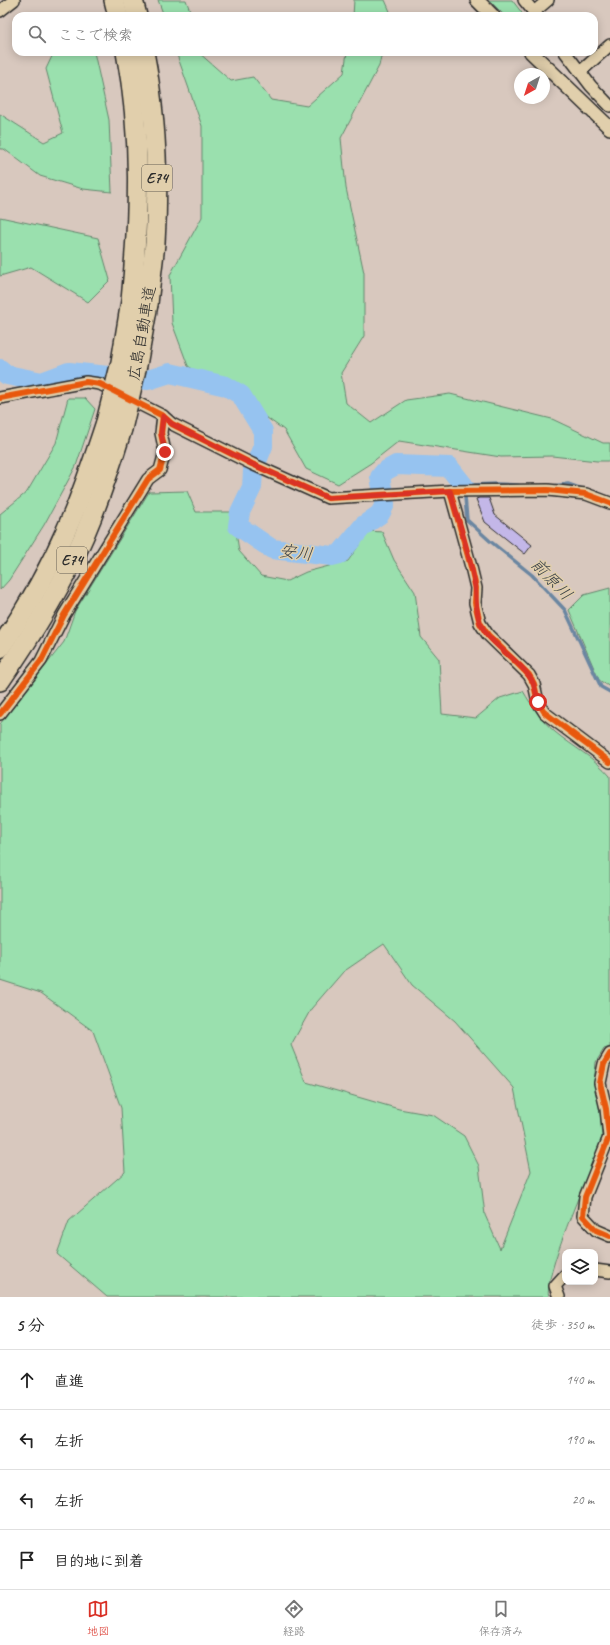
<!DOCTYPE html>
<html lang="ja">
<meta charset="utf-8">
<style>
body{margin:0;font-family:Caveat,"Klee One",sans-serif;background:#f6f6f6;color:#222}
.controls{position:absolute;right:12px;bottom:12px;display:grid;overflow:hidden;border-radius:8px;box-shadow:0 2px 10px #0003}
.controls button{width:36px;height:36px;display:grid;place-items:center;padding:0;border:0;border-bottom:1px solid #e0e0e0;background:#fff;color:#222;font:20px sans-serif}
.compass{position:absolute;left:514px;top:68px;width:36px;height:36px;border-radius:50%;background:#fff;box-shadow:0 2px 10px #0003;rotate:219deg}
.stop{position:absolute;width:12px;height:12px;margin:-9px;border:3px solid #d93025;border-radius:50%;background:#fff}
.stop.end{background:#d93025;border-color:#fff;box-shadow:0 1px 4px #0008}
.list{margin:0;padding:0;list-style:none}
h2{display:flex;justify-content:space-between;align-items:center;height:52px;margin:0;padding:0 16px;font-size:17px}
h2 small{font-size:13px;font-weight:400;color:#767676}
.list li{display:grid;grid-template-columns:26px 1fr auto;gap:12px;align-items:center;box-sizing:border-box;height:60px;padding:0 16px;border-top:1px solid #e0e0e0}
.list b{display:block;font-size:15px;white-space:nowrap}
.list em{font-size:13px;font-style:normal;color:#767676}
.icon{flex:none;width:22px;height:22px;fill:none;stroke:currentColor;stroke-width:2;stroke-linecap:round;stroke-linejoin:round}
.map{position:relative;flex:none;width:610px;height:1297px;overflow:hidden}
.search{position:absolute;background:#fff;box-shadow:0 2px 10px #0003;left:12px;right:12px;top:12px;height:44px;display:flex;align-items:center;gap:10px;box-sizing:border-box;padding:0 14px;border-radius:12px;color:#767676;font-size:15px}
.sheet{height:292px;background:#fff}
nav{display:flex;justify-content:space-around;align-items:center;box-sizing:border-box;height:56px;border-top:1px solid #e0e0e0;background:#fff;font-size:11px;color:#767676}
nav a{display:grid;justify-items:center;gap:2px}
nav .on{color:#d93025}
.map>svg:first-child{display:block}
.green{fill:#9ae0ae;stroke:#62866c;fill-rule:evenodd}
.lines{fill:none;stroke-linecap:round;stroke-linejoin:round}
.stream{stroke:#6b86a1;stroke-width:3.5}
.river{stroke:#96c3f0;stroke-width:20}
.building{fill:#c3b7e8;stroke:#2b2b2b}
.minor-casing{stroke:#2b2b2b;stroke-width:14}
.tertiary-casing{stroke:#2b2b2b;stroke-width:16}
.motorway-casing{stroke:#2b2b2b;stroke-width:22}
.minor{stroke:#e1cfac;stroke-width:11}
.tertiary{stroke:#e1cfac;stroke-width:13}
.motorway{stroke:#e1cfac;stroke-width:19}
.motorway-bridge-casing{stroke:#2b2b2b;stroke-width:22;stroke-linecap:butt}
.motorway-bridge{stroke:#e1cfac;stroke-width:19}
.cycleway-casing{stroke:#e1cfac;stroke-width:8}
.cycleway{stroke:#e8590c;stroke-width:6}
.route{stroke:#d93025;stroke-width:5}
.labels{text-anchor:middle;stroke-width:3;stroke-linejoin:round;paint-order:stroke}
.shield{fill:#e1cfac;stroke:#625c52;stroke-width:1}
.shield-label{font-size:15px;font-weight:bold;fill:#2b2b2b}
.street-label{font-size:16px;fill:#2b2b2b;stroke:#e1cfac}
.water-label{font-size:17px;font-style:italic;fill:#3b4249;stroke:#e1cfac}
</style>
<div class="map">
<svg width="610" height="1297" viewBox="0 0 610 1297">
<rect width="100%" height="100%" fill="#d8c8be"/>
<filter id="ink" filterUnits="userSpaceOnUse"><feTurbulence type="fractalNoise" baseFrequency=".025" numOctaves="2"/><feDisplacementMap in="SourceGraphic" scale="8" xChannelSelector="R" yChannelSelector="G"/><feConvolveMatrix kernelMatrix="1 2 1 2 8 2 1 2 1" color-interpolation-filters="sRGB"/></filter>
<g filter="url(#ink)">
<!-- green -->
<g class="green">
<polygon points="158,0 186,0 192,16 164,16"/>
<polygon points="354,0 385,0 392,16 353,16"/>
<polygon points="489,0 512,0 522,13 519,16 505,16"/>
<polygon points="54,52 94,52 109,120 112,192 83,189 40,176 4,149 0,149 0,114 44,142 63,133 46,69"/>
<polygon points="176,52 198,52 231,81 253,77 271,100 307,106 344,73 347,52 382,52 379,66 341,138 346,188 364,273 364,336 341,373 346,403 371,423 406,400 450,394 552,419 603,443 610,443 610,461 597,461 552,456 501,457 399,441 371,463 338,484 306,469 284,430 239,398 188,366 172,323 170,275 202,217 202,126"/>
<polygon points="0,217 98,238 110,280 88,302 31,267 0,276"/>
<polygon points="68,398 85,398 95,409 76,466 44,525 9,580 0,590 0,514 27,492 56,443"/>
<path d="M 187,491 L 196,512 L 233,512 L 239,551 L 261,576 L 287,581 L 306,572 L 348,561 L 369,531 L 382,532 L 394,560 L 415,592 L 421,637 L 439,659 L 442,714 L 476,718 L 500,698 L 523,691 C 532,706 541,720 555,732 C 573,747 595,758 610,776 L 610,1047 L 604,1049 L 596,1062 L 594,1084 L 600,1110 L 602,1137 L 596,1154 C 587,1178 542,1279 549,1297 L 107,1297 L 57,1254 L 69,1221 L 125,1172 L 121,1108 L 93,1031 L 41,993 L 0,980 L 0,724 L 64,642 L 75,611 L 149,492 ZM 384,944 L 412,985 L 455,1021 L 514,1088 L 531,1171 L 500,1249 L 485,1215 L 479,1166 L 464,1136 L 433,1115 L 399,1109 L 306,1082 L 291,1045 L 311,1009 L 343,972 Z"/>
<polygon points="610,588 610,687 599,680 569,610 584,595"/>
</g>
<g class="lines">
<!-- stream -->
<g class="stream">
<polyline points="470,485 497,484 518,485"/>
<polyline points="552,486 568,484 582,489"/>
<polyline points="465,497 467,520 490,541 532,575 565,610 601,687 610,692"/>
</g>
<!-- river -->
<polyline class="river" points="0,369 7,375 42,382 69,372 148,380 170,373 226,386 241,395 263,431 263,446 253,471 252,487 240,512 238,526 272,549 332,556 340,554 363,526 380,514 385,504 380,477 385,471 396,465 449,467 464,486"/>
</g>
<!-- building -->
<polygon class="building" points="479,498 489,498 495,515 532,545 525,554 485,522 476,499"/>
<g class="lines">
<!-- minor casing -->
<g class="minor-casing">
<g id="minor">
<polyline points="524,0 537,16"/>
<polyline points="0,11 14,0"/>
<polyline points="534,12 548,0"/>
<polyline points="565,52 591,86 610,106"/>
<polyline points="580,72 610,45"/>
<polyline points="0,398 86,382 100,384 163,416 172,424 252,464 328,498 450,491 548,490 586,494 610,503"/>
<polyline points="450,491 471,567 476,588 475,603 480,623 488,635 529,675 534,684 538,702 545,713 610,762"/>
<polyline points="0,714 41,661 64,615 148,479 160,470 165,452 161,433 163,416"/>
<polyline points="610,1054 604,1064 600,1083 606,1109 609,1137 585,1197 583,1216 596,1230 610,1236"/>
<polyline points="595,1270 610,1272"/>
<polyline points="559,1297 555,1286 565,1275"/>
</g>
</g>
<!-- tertiary casing -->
<g class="tertiary-casing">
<g id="tertiary">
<polyline points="477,0 493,16"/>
<polyline points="531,52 610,128"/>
</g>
</g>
<!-- motorway casing -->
<g class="motorway-casing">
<g id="motorway">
<polyline points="114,0 118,16"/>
<polyline points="133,0 137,16"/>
<path d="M 126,52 C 142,135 139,218 131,301"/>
<path d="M 144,52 C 156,114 159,180 155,243 C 153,263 150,283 148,304"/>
<path d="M 0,648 C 26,610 49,570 67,528 C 83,493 94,458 106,422"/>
<path d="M 0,681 C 32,635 62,587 84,536 C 99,501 111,465 122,429"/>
</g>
</g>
<!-- minor -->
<use href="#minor" class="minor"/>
<!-- tertiary -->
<use href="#tertiary" class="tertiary"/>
<!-- motorway -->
<use href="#motorway" class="motorway"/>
<!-- motorway-bridge casing -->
<g class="motorway-bridge-casing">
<g id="motorway-bridge">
<polyline points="106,422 121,362 131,301"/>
<polyline points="122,429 137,365 148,304"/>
</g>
</g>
<!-- motorway-bridge -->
<use href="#motorway-bridge" class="motorway-bridge"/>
<!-- cycleway casing -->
<g class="cycleway-casing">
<g id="cycleway">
<polyline points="0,398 86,382 100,384 163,416 172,424 252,464 328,498 450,491 548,490 586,494 610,503"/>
<polyline points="450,491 471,567 476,588 475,603 480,623 488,635 529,675 534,684 538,702 545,713 610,762"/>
<polyline points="0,714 41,661 64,615 148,479 160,470 165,452 161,433 163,416"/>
<polyline points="610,1054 604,1064 600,1083 606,1109 609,1137 585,1197 583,1216 596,1230 610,1236"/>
</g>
</g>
<!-- cycleway -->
<use href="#cycleway" class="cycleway"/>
</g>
</g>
<g class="lines" filter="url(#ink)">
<!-- route -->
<path class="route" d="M 165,452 L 161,433 L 163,416 L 172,424 L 252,464 L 328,498 L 450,491 C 459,523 470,554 475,586 C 477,598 475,610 480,622 C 488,644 516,657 529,676 C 535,683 536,693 538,702"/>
</g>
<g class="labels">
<!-- shield labels -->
<g class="shield">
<rect x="142" y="165" width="30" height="26" rx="3"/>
<rect x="57" y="547" width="30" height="26" rx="3"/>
</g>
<g class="shield-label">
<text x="157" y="183">E74</text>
<text x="72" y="565">E74</text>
</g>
<!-- street labels -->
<g class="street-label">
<text transform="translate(141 333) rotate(-80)" y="6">広島自動車道</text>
</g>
<!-- water labels -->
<g class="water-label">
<text transform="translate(296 552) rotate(7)" y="6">安川</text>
<text transform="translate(552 579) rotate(46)" y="6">前原川</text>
</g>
</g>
</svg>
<div class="controls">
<button><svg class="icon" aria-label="layers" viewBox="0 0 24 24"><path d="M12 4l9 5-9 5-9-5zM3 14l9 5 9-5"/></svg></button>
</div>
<svg class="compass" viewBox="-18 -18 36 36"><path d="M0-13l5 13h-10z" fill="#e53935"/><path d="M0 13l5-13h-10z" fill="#767676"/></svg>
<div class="stop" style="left:538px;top:702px"></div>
<div class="stop end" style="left:165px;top:452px"></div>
<div class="search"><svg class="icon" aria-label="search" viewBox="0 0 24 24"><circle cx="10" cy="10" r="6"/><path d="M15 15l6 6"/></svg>ここで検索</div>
</div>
<section class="sheet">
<h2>5 分<small>徒歩 · 350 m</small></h2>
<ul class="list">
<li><svg class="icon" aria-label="ahead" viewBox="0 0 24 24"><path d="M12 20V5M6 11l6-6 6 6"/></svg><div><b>直進</b></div><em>140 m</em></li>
<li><svg class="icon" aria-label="left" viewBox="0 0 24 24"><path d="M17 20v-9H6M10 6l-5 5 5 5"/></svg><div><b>左折</b></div><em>190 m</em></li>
<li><svg class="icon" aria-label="left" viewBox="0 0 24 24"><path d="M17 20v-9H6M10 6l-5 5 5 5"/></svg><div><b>左折</b></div><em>20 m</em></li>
<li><svg class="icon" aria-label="arrive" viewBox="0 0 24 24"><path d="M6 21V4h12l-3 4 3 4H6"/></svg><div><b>目的地に到着</b></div></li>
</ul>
</section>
<nav>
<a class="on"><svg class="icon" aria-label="map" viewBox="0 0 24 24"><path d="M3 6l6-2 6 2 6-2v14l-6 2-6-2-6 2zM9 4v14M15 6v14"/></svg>地図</a>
<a><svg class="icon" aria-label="directions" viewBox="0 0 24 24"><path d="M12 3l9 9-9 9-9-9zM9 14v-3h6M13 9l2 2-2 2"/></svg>経路</a>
<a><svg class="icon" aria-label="saved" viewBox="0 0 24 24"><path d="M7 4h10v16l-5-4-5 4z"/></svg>保存済み</a>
</nav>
